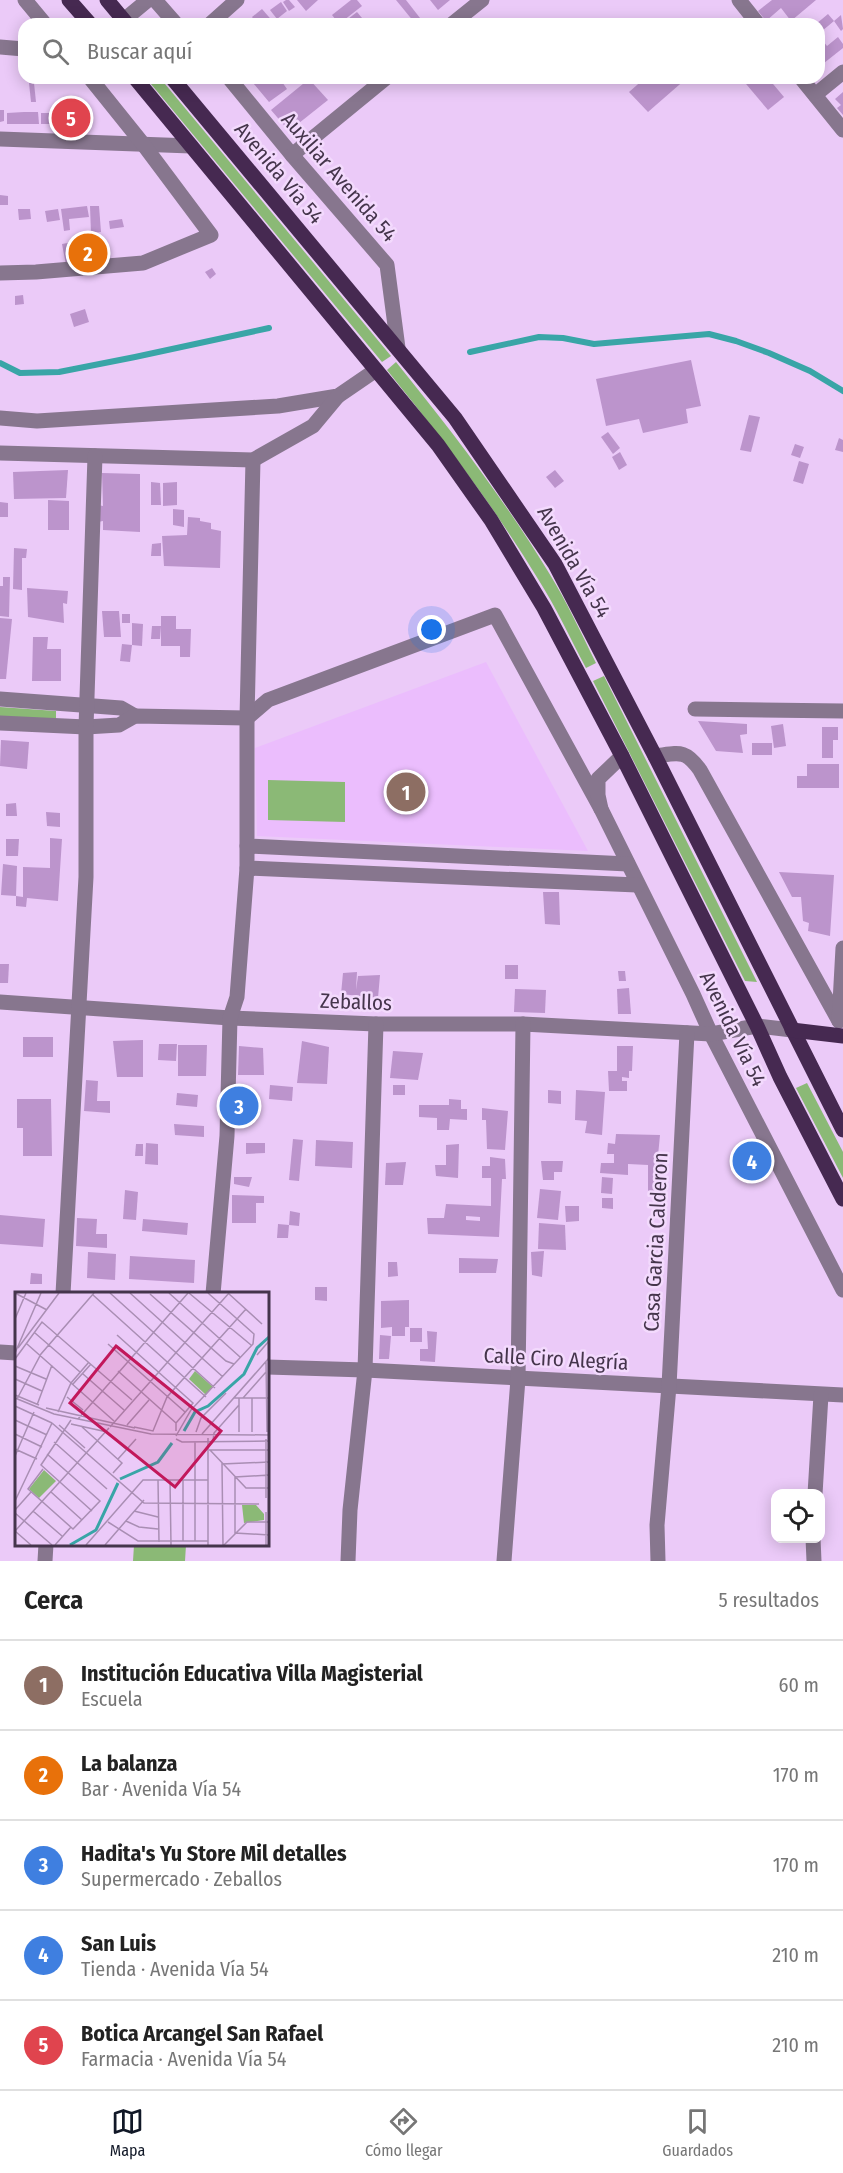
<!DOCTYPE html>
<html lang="es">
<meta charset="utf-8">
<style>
body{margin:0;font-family:"Fira Sans Condensed",sans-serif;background:#f2f2f2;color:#222}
.controls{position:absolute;right:18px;bottom:18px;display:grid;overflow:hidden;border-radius:12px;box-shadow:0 3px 15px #0003}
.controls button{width:54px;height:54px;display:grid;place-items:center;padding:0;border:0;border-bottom:2px solid #e0e0e0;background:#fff;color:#222;font:30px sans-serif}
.you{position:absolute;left:432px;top:630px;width:21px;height:21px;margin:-15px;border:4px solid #fff;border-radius:50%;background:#1a73e8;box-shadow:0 0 0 9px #1a73e833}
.badge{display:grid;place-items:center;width:39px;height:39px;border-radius:50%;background:#111827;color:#fff;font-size:20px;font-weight:700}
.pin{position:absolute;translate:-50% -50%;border:3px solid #fff;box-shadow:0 2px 6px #0006}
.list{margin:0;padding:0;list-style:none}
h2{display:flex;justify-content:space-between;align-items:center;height:78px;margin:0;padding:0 24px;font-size:26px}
h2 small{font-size:20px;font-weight:400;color:#767676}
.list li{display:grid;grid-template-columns:39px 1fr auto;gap:18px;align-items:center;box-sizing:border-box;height:90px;padding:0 24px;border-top:2px solid #e0e0e0}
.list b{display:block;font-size:22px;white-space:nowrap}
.list p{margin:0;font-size:20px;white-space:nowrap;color:#767676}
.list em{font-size:20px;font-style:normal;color:#767676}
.icon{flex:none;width:33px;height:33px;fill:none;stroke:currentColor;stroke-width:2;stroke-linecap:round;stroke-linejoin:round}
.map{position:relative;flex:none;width:843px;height:1561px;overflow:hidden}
.search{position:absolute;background:#fff;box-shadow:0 3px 15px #0003;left:18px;right:18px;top:18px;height:66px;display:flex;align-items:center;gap:15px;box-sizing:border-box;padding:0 21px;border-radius:18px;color:#767676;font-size:22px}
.sheet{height:528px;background:#fff}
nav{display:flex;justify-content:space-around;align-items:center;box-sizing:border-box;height:84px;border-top:2px solid #e0e0e0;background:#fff;font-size:16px;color:#767676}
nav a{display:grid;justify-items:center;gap:3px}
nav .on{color:#111827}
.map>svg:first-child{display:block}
.built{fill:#ebbdfd}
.green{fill:#8bb976}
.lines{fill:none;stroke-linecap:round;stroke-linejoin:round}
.stream{stroke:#39a5a7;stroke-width:6}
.building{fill:#bc94cc;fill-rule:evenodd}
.minor{stroke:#87768e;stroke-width:15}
.major{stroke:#462951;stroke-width:15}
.labels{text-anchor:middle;stroke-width:5;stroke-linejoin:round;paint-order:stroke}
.street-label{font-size:21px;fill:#45354c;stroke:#f3dafd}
.inset-river{fill:none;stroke:#39a5a7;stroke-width:3}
.inset-road{fill:none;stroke:#a98eb3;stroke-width:1.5}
.view{fill:#c2185b;fill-opacity:0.15;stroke:#c2185b;stroke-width:3}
.inset-edge{fill:none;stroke:#45354c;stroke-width:3}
</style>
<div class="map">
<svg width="843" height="1561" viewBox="0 0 843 1561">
<rect width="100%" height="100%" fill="#ebcaf8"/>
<!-- built -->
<polygon class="built" points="486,662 588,851 257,836 255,748"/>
<!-- green -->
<g class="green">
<polygon points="146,78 160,78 391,356 382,362"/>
<path d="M 396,362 C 451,430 504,499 549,573 C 567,602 581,633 596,663 L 586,668 C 570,638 556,607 538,579 C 493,505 441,437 387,370 Z"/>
<polygon points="604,676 757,982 745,981 593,681"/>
<polygon points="0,707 56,711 56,720 0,716"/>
<polygon points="268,780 345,782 345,822 268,820"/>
<polygon points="807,1083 843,1152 843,1178 796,1088"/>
<polygon points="134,1545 186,1545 185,1561 133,1561"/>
</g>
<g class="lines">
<!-- stream -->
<g class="stream">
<polyline points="470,352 539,337 563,338 594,344 709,334 736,341 769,353 810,371 843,391"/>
<polyline points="0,363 20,373 59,372 135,357 269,328"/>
</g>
</g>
<!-- building -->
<g class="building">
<polygon points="286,0 289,0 295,7 289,11 283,2"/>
<polygon points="297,0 318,0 306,11"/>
<polygon points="351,0 357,0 362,6 339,24 332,15"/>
<polygon points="396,0 406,0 420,18 414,22"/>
<polygon points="430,0 450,0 438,10"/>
<polygon points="772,0 816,0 791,21 781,8 766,21 758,11"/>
<polygon points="281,2 287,11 277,19 270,10"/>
<polygon points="262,9 275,24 257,24 252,17"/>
<polygon points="357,12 367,24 351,24 348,19"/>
<polygon points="828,14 834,21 841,15 843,29 841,31 834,21 822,31 819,24 816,24"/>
<polygon points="819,36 827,46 838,37 843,44 843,48 819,67"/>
<polygon points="249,78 268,78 273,84 280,79 287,89 269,102"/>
<polygon points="645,78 687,78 648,112 629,92"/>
<polygon points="741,78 768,78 784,97 768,110"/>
<polygon points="309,79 328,100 289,131 271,110"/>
<polygon points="29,83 34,83 36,102 31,102"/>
<polygon points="843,92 843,115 837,108 841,105 835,99"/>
<polygon points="0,110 4,110 4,121 0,122"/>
<polygon points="24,112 38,112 39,124 7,124 7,113"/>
<rect x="41" y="113" width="11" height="11"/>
<polygon points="0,195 8,196 8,205 0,205"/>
<polygon points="87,206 89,217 69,219 70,230 64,231 61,209"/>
<polygon points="90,206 99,206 101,232 91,233"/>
<polygon points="18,209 30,209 31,219 19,220"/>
<polygon points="58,209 60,220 47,222 45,211"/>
<polygon points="122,219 124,227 110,229 109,221"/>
<polygon points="73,242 77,263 66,265 62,244"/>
<polygon points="212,268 216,274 210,279 205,272"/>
<polygon points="23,295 24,304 15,305 15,296"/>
<polygon points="85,309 89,322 74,327 70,314"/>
<polygon points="691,360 701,406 686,409 688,423 643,433 639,419 606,426 596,379"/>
<polygon points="749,415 760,417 751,452 740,450"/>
<polygon points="608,432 620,448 613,454 601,437"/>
<polygon points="839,438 843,440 843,452 835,450"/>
<polygon points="795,444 804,447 800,458 791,455"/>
<polygon points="620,452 627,465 619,470 612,457"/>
<polygon points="799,461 809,464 803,484 793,481"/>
<polygon points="68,470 66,498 14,499 13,472"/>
<polygon points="555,470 564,481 555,488 546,477"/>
<polygon points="102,473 140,474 140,532 103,530 103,521 98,522 98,505 103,506"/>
<polygon points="151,482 160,483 161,505 151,505"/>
<polygon points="177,482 177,505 163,506 163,483"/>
<polygon points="48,500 69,501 69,530 48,530"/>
<polygon points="0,502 8,503 8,517 0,517"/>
<polygon points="173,509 184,510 184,527 173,525"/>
<polygon points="188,517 200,518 200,521 211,523 211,529 221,531 220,568 164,566 162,536 187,535"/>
<polygon points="161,543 161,556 151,556 152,544"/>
<polygon points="14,548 27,549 26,558 22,558 22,590 13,589"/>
<polygon points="3,577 10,577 9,617 0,616 0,586 3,586"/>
<polygon points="27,588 68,591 67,604 63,603 64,623 28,617"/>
<polygon points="102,611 119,611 121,637 104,637"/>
<rect x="122" y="614" width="8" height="9"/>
<polygon points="161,616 176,616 176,629 191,629 190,657 180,657 180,646 161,646"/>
<polygon points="0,618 12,619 6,679 0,679"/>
<polygon points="132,623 143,624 142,646 132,645"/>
<polygon points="152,626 161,626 160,639 151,639"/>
<polygon points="33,637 48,637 47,649 61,649 61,681 32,681"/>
<polygon points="122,644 132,645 130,662 120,661"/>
<polygon points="698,721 747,724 747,734 740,735 743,753 716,751"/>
<polygon points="783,724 786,746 774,748 771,726"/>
<polygon points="822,727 838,727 838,740 833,740 833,758 822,758"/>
<polygon points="1,740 29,742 27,769 0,766"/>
<rect x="752" y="743" width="20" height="12"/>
<polygon points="807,764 839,764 839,788 797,788 797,776 807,776"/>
<polygon points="16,803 17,816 6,816 6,804"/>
<polygon points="46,812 60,813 60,827 47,826"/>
<polygon points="50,838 62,839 58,901 27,898 26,907 16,906 16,896 1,895 3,864 17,866 16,896 23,897 23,867 50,868"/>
<polygon points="6,839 19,839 18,856 6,856"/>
<polygon points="779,872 834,875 830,936 808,931 809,923 803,921 801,897 792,897"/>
<polygon points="543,892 559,892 560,925 545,924"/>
<polygon points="0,964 9,964 8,983 0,983"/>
<rect x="505" y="965" width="13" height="14"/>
<polygon points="618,971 625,971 626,981 619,981"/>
<polygon points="357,972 356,990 358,976 380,975 378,998 341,994 343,973"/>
<polygon points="629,988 631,1014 618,1014 617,989"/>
<polygon points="515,989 546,990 545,1013 514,1012"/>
<rect x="23" y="1037" width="30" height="20"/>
<polygon points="143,1040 143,1077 117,1077 113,1041"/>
<polygon points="302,1041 329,1047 327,1084 297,1083"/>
<polygon points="159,1044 177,1044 176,1061 158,1060"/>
<polygon points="178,1045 207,1045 206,1076 178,1076"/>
<polygon points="239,1046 263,1048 264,1075 238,1075"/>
<polygon points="617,1046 633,1046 632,1071 629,1071 629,1078 622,1077 622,1081 627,1081 627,1091 609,1091 608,1071 617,1071"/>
<polygon points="393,1051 423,1053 418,1080 390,1078"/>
<polygon points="86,1080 98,1081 97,1101 110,1101 110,1113 84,1111"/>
<polygon points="270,1085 293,1087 292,1101 269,1099"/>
<rect x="393" y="1085" width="12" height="10"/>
<polygon points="548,1090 561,1091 561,1104 548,1103"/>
<polygon points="576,1090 605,1092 602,1135 585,1133 587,1121 575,1120"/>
<polygon points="177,1093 198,1095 197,1107 176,1105"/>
<polygon points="17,1099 51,1099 52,1156 23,1156 23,1128 17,1128"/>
<polygon points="449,1099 461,1100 461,1109 467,1109 467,1120 450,1119 449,1130 437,1130 437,1118 419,1117 419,1105 449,1105"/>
<polygon points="482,1108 508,1111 505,1150 487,1149 486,1120 482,1120"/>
<polygon points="174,1124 204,1126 204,1137 175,1135"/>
<polygon points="616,1134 660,1135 657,1166 658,1196 648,1194 648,1165 628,1164 628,1175 600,1173 601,1163 614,1163 614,1154 607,1154 608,1143 615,1144"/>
<polygon points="293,1139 303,1140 299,1181 289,1180"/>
<polygon points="316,1140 353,1142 352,1168 315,1166"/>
<polygon points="146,1143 158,1144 158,1165 145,1164"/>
<polygon points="246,1143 265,1143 265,1153 246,1154"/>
<polygon points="136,1144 143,1144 143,1156 135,1156"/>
<polygon points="459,1144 458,1178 436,1176 435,1165 446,1165 446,1145"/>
<path d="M 490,1157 L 505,1159 L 506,1179 L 502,1179 L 499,1237 L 428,1234 L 427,1218 L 444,1218 L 446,1204 L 491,1206 L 491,1178 L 482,1178 L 482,1166 L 490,1166 ZM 466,1216 L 480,1217 L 480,1221 L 466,1220 Z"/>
<polygon points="541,1161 563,1161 562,1172 554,1172 554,1180 543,1180"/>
<polygon points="406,1162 403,1185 385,1185 386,1163"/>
<polygon points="234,1177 252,1177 249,1187 234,1184"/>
<polygon points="602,1177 613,1178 612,1194 601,1193"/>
<polygon points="540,1189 561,1191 558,1220 537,1218"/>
<polygon points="125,1190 138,1192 136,1220 123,1219"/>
<polygon points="232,1195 264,1196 264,1203 256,1203 256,1223 232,1223"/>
<polygon points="602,1198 613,1198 613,1209 602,1208"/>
<polygon points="565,1206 579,1206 579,1221 566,1222"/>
<polygon points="290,1211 300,1213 299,1226 289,1225"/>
<polygon points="0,1215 45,1219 43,1247 0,1244"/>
<polygon points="77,1218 97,1219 96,1234 107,1234 107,1248 76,1246"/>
<polygon points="143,1219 188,1223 187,1235 142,1231"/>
<polygon points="539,1223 565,1225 566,1250 538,1249"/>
<polygon points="278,1224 289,1225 288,1238 277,1238"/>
<polygon points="544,1251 542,1277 532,1275 531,1252"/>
<polygon points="88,1252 116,1254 115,1280 87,1278"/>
<polygon points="130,1256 195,1260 194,1283 129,1279"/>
<polygon points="459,1258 498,1259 496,1273 459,1273"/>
<polygon points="388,1262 397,1262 398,1276 388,1277"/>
<polygon points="31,1273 42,1274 42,1284 30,1284"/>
<polygon points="315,1287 327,1287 327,1301 315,1300"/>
<polygon points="409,1300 409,1327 405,1327 405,1336 392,1336 392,1327 381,1328 381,1301"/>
<rect x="410" y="1328" width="12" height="14"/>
<polygon points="427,1331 437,1332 435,1362 420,1361 420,1349 428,1349"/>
<polygon points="380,1335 391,1336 389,1359 379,1359"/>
</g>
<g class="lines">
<!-- minor -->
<g class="minor">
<polyline points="25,0 45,24"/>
<polyline points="155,0 176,24"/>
<polyline points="739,0 758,24"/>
<polyline points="119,24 148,0"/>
<polyline points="210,24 237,0"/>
<polyline points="452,24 482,0"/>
<polyline points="0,47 24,49"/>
<polyline points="229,78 292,155 387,265 398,348"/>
<polyline points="801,78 843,130"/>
<polyline points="815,95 843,72"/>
<polyline points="0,139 191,146"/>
<polyline points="292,155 386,78"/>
<polyline points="0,273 36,272 143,263 211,235 143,144 90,78"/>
<polyline points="0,418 37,421 278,406 338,396 376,370"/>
<polyline points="0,453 253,460 313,426 338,396"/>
<polyline points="0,699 121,708 135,716"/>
<polyline points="695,709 843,711"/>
<polyline points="0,723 86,727 119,725 135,716 247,718 268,700 495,615 601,809"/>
<polyline points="622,756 598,779 598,795 601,809 693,994 711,1034 843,1290"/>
<path d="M 655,756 C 679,753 685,749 700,770 L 839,1021"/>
<polyline points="247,846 628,864"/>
<polyline points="247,868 637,885"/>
<polyline points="0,1002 230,1018 376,1024 523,1024 711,1034 757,1026 792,1030"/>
<polyline points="839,1021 843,948"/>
<polyline points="63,1294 86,877 86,727 95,456"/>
<polyline points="213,1294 227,1136 230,1018 237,997 247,868 247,718 253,460"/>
<polyline points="0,1352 16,1353"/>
<polyline points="267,1367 365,1370 843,1395"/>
<polyline points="815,1494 821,1395"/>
<polyline points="813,1538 814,1561"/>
<polyline points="45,1561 46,1544"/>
<polyline points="348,1561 350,1510 365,1370 376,1024"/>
<polyline points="504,1561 518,1379 523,1024"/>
<polyline points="658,1561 657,1525 669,1386 687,1033"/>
</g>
<!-- major -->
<g class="major">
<polyline points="69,0 90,24"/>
<polyline points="107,0 127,24"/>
<polyline points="135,78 438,445 491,520 544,608 622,756 757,1026 780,1077 843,1199"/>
<polyline points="172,78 455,418 555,564 655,756 843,1130"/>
<polyline points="792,1030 843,1036"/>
</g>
</g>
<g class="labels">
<!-- street labels -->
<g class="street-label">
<text transform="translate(279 173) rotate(50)" y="7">Avenida Vía 54</text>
<text transform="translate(339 177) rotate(49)" y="7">Auxiliar Avenida 54</text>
<text transform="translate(574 562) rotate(60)" y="7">Avenida Vía 54</text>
<text transform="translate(356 1002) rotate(2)" y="7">Zeballos</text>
<text transform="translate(733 1029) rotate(64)" y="7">Avenida Vía 54</text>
<text transform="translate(656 1242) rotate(-87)" y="7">Casa Garcia Calderon</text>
<text transform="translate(556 1359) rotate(3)" y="7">Calle Ciro Alegría</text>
</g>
</g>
<!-- overview -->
<g transform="translate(15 1292)">
<rect width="254" height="254" fill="#ebcaf8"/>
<path d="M 180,79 L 198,95 L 191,103 L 174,87 ZM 29,178 L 41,189 L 24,206 L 14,197 ZM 227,213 L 241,213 L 249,222 L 249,228 L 229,231 Z" fill="#8bb976"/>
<path class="inset-river" d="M 169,139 L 180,120 L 193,114 L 229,82 L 242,56 L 254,45M 105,187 L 143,170 L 157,151M 55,253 L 81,238 L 103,191"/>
<path class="inset-road" d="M 0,1 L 32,18M 95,1 L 200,96M 115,1 L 208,85M 154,1 L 225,65M 174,1 L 236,53M 213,1 L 247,32M 135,2 L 211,69 L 219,72M 78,3 L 191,105M 0,27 L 11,1M 20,41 L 65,80M 102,43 L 178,111 L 161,131 L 161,139M 12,52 L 99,129M 93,52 L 170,120M 3,56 L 44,1M 0,61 L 26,1M 242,63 L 254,49M 0,67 L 27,30 L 117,108M 251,69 L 252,140M 0,74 L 31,87M 103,79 L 161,131M 68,82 L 109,118M 0,87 L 27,99M 58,92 L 76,72M 0,103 L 24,113M 52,105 L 68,118M 0,106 L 39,122 L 136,142 L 254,143M 219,106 L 253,106M 224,106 L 224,140M 228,106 L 251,80M 237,106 L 237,140M 2,107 L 26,62 L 79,1M 22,113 L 37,73M 0,114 L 37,131M 31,116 L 120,136M 43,120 L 56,91 L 74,70M 63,127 L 173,1M 0,128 L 32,143M 56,128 L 26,173 L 77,219M 37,131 L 129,211 L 244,212M 56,132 L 92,140 L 112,158M 44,133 L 70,156M 112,133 L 134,108M 66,134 L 107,171 L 98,181M 95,135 L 214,1M 119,135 L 138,139 L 152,105 L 231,17M 181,140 L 186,126 L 211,101M 0,142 L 27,155M 187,142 L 254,66M 161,144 L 176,118 L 238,52 L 239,42 L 193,1M 193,146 L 193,253M 161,147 L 167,150 L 254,149M 198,149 L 199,141 L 224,113M 39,150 L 92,197M 180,150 L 180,249M 0,157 L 22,167M 194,158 L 254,158M 195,158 L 231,196 L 254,196M 0,164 L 19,120M 103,167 L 121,147M 28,177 L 13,197 L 58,237 L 85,209 L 32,162M 254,183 L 220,185 L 220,241 L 254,243M 143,188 L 144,250M 155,188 L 156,253M 168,188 L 168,249M 36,200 L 67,228M 251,206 L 251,147M 0,209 L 37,131M 0,218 L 16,200M 18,219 L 47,244M 119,219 L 143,225M 251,220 L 251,253M 0,221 L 37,253M 111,229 L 124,235 L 143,237M 93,230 L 123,249 L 193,249M 0,239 L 16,253M 0,239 L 94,136M 40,253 L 56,235M 71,253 L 128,188 L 193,188M 90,253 L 129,208M 208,253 L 207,172 L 254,170M 209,253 L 232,230 L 254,230"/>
<path class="view" d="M 101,54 L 206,139 L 160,195 L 55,111 Z"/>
<rect width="254" height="254" class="inset-edge"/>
</g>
</svg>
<div class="controls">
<button><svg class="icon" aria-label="locate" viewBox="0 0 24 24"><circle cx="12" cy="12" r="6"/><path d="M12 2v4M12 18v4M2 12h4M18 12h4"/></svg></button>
</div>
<div class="you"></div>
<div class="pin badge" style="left:406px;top:792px;background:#8d6e63">1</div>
<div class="pin badge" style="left:88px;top:253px;background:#e8710a">2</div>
<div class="pin badge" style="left:239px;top:1106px;background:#3f7fe0">3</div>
<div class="pin badge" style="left:752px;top:1161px;background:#3f7fe0">4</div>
<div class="pin badge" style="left:71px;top:118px;background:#e0444e">5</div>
<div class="search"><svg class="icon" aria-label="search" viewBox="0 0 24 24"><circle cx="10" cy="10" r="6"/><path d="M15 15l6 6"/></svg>Buscar aquí</div>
</div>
<section class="sheet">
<h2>Cerca<small>5 resultados</small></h2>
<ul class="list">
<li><span class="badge" style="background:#8d6e63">1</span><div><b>Institución Educativa Villa Magisterial</b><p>Escuela</p></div><em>60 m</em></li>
<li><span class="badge" style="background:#e8710a">2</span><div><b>La balanza</b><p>Bar · Avenida Vía 54</p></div><em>170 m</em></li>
<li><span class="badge" style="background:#3f7fe0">3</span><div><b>Hadita's Yu Store Mil detalles</b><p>Supermercado · Zeballos</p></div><em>170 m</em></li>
<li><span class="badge" style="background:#3f7fe0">4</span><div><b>San Luis</b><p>Tienda · Avenida Vía 54</p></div><em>210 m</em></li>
<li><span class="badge" style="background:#e0444e">5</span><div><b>Botica Arcangel San Rafael</b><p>Farmacia · Avenida Vía 54</p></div><em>210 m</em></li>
</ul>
</section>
<nav>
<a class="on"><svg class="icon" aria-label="map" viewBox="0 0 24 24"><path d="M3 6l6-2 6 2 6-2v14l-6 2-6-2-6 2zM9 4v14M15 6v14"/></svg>Mapa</a>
<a><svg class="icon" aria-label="directions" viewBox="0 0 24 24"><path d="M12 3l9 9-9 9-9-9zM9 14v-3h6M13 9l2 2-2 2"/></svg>Cómo llegar</a>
<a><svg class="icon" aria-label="saved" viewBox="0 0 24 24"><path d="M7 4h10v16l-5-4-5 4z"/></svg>Guardados</a>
</nav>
